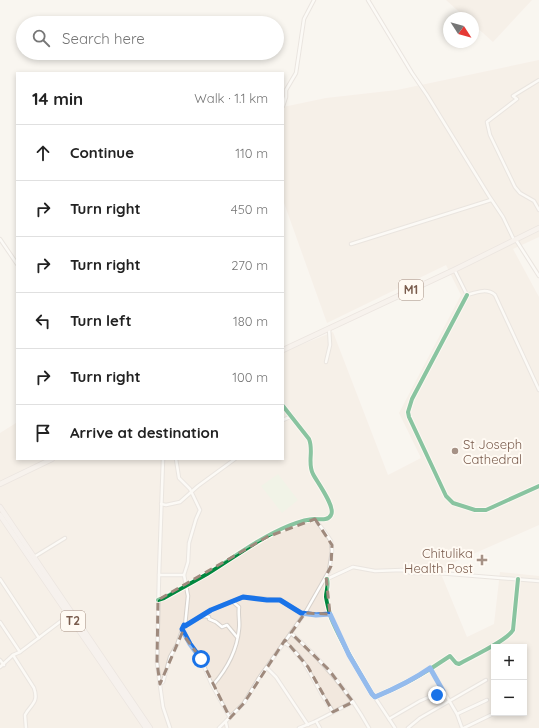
<!DOCTYPE html>
<meta charset="utf-8">
<style>
body{margin:0;font-family:Quicksand,sans-serif;background:#f2f2f2;color:#222}
.controls{position:absolute;right:12px;bottom:12px;display:grid;overflow:hidden;border-radius:0px;box-shadow:0 2px 6px #0003}
.controls button{width:36px;height:36px;display:grid;place-items:center;padding:0;border:0;border-bottom:1px solid #e0e0e0;background:#fff;color:#222;font:20px sans-serif}
.compass{position:absolute;left:443px;top:12px;width:36px;height:36px;border-radius:50%;background:#fff;box-shadow:0 2px 6px #0003;rotate:126deg}
.stop{position:absolute;width:12px;height:12px;margin:-9px;border:3px solid #1a73e8;border-radius:50%;background:#fff}
.stop.end{background:#1a73e8;border-color:#fff;box-shadow:0 1px 4px #0008}
.list{margin:0;padding:0;list-style:none}
h2{display:flex;justify-content:space-between;align-items:center;height:52px;margin:0;padding:0 16px;font-size:17px}
h2 small{font-size:13px;font-weight:400;color:#767676}
.list li{display:grid;grid-template-columns:26px 1fr auto;gap:12px;align-items:center;box-sizing:border-box;height:56px;padding:0 16px;border-top:1px solid #e0e0e0}
.list b{display:block;font-size:15px;white-space:nowrap}
.list em{font-size:13px;font-style:normal;color:#767676}
.icon{flex:none;width:22px;height:22px;fill:none;stroke:currentColor;stroke-width:2;stroke-linecap:round;stroke-linejoin:round}
.map{position:relative;flex:none;width:539px;height:728px;overflow:hidden}
.search{position:absolute;background:#fff;box-shadow:0 2px 6px #0003;left:16px;top:16px;width:268px;height:44px;display:flex;align-items:center;gap:10px;box-sizing:border-box;padding:0 14px;border-radius:22px;color:#767676;font-size:15px}
.panel{position:absolute;background:#fff;box-shadow:0 2px 6px #0003;left:16px;top:72px;width:268px;height:388px;border-radius:0px}
.map>svg:first-child{display:block}
.residential{fill:#f2e8de;fill-rule:evenodd}
.grass{fill:#e7f0db}
.lines{fill:none;stroke-linecap:round;stroke-linejoin:round}
.minor-casing{stroke:#d7d1cb;stroke-width:4.5}
.primary-casing{stroke:#dad1cc;stroke-width:6}
.trunk-casing{stroke:#dad1cc;stroke-width:6}
.minor{stroke:#fefefd;stroke-width:2.5}
.primary{stroke:#f3eee8;stroke-width:4.5}
.trunk{stroke:#f2ece8;stroke-width:4.5}
.cycleway-casing{stroke:#fffaf3;stroke-width:6}
.cycleway{stroke:#00873e;stroke-width:4}
.route{stroke:#1a73e8;stroke-width:5}
.marked{fill:none;stroke:#9f8a7d;stroke-width:3;stroke-dasharray:8 5;stroke-linejoin:round}
.poi-dot{fill:#a69286;stroke:#fffaf3;stroke-width:1.5}
.labels{text-anchor:middle;stroke-width:4;stroke-linejoin:round;paint-order:stroke}
.shield{fill:#fffaf3;stroke:#a28b7f;stroke-width:1}
.shield-label{font-size:12px;font-weight:bold;fill:#7a5c4d}
.poi-label{font-size:13px;fill:#7a5c4d;stroke:#fffaf3;text-anchor:start}
</style>
<div class="map">
<svg width="539" height="728" viewBox="0 0 539 728">
<rect width="100%" height="100%" fill="#f9f5f0"/>
<!-- residential -->
<g class="residential">
<polygon points="446,0 532,0 493,42 473,24 473,18 466,18"/>
<path d="M 539,60 L 539,237 L 513,249 L 539,297 L 539,525 L 439,569 L 467,637 L 494,624 L 500,572 L 539,576 L 539,728 L 0,728 L 0,433 L 16,423 L 17,426 L 17,459 L 283,459 L 283,352 L 333,332 L 388,475 L 421,458 L 399,413 L 461,295 L 446,265 L 327,323 L 283,200 L 283,107 L 326,98 L 397,90 ZM 494,647 L 524,647 L 524,713 L 494,713 Z"/>
</g>
<!-- grass -->
<polygon class="grass" points="278,474 298,500 282,513 261,486"/>
<g class="lines">
<!-- minor casing -->
<g class="minor-casing">
<g id="minor">
<polyline points="368,0 412,73 427,95 489,196 503,217 514,240"/>
<polyline points="539,80 513,96 517,99 487,122 490,135 515,187 520,193 534,201 539,210"/>
<polyline points="283,106 286,97 286,90 296,73 304,19 314,0"/>
<polyline points="0,239 17,264"/>
<polyline points="516,240 539,276"/>
<polyline points="351,244 491,200"/>
<path d="M 455,271 L 467,295 C 477,292 487,288 495,295 L 539,390"/>
<polyline points="467,295 412,399 408,412 409,417 446,496 453,503 475,510 486,510 539,486"/>
<polyline points="326,362 330,345 329,328"/>
<polyline points="283,420 292,416"/>
<polyline points="163,459 159,575 157,663 163,707 170,728"/>
<polyline points="161,504 166,505 180,502 198,486 235,459"/>
<polyline points="34,557 65,538"/>
<polyline points="159,575 184,575"/>
<polyline points="326,578 327,579 353,567 375,571 402,570 412,573 438,573 539,581"/>
<polyline points="0,579 39,638"/>
<path d="M 327,579 C 329,586 326,590 326,597 C 327,603 329,611 331,618 C 342,645 358,669 372,694 L 375,697 C 402,686 427,672 450,656 L 456,663 L 459,664 C 471,657 507,641 513,630 L 518,579"/>
<path d="M 158,600 L 164,598 C 178,590 193,582 207,574 C 233,558 259,538 288,526 C 296,523 306,519 314,519 C 320,519 328,521 331,515 C 336,507 317,482 313,474 C 307,463 314,451 309,439 L 283,406"/>
<polyline points="200,617 205,616 209,617 209,619 216,622 222,627 227,625 237,637"/>
<polyline points="0,622 20,652"/>
<polyline points="185,626 211,610 243,597 280,600 301,613 316,615 330,614"/>
<polyline points="182,630 190,644 201,659 211,683 230,718"/>
<path d="M 291,633 C 322,660 349,692 369,728"/>
<path d="M 284,642 C 303,656 309,672 320,691 C 324,699 329,705 333,712"/>
<path d="M 13,655 L 34,688 C 39,703 31,704 25,715 L 26,728"/>
<polyline points="0,660 4,665"/>
<polyline points="0,667 13,655 20,652 69,615"/>
<polyline points="267,668 276,677 308,725"/>
<polyline points="430,668 457,714 462,728"/>
<polyline points="160,684 163,682 170,657 177,645 184,625 185,626 188,596 184,575 188,562 189,543 196,519 200,510 190,489 179,478 176,459"/>
<path d="M 213,685 C 227,669 237,651 239,629 C 240,622 238,615 239,607 L 233,602"/>
<polyline points="374,696 395,728"/>
<polyline points="457,714 487,700"/>
<polyline points="389,719 420,701 443,691"/>
<polyline points="316,721 320,728"/>
<polyline points="226,723 227,728"/>
<polyline points="219,728 244,703 259,678 305,613 329,571 332,551 331,541 327,535 315,519"/>
<polyline points="299,728 314,722 353,702"/>
<polyline points="408,728 420,718 486,680"/>
<polyline points="464,728 495,713"/>
</g>
</g>
<!-- primary casing -->
<g class="primary-casing">
<g id="primary">
<polyline points="283,350 454,270 539,228"/>
<polyline points="0,484 52,459"/>
</g>
</g>
<!-- trunk casing -->
<g class="trunk-casing">
<g id="trunk">
<polyline points="0,507 150,728"/>
<polyline points="0,515 146,728"/>
</g>
</g>
<!-- minor -->
<use href="#minor" class="minor"/>
<!-- primary -->
<use href="#primary" class="primary"/>
<!-- trunk -->
<use href="#trunk" class="trunk"/>
<!-- cycleway casing -->
<g class="cycleway-casing">
<g id="cycleway">
<polyline points="467,295 412,399 408,412 409,417 446,496 453,503 475,510 486,510 539,486"/>
<path d="M 327,579 C 329,586 326,590 326,597 C 327,603 329,611 331,618 C 342,645 358,669 372,694 L 375,697 C 402,686 427,672 450,656 L 456,663 L 459,664 C 471,657 507,641 513,630 L 518,579"/>
<path d="M 158,600 L 164,598 C 178,590 193,582 207,574 C 233,558 259,538 288,526 C 296,523 306,519 314,519 C 320,519 328,521 331,515 C 336,507 317,482 313,474 C 307,463 314,451 309,439 L 283,406"/>
</g>
</g>
<!-- cycleway -->
<use href="#cycleway" class="cycleway"/>
</g>
<g class="lines">
<!-- route -->
<path class="route" d="M 201,659 L 190,644 L 182,629 L 184,625 L 185,626 L 211,610 L 243,597 L 267,600 L 280,600 L 301,613 L 316,615 L 330,614 L 349,655 L 372,694 L 375,697 C 394,689 413,680 430,668 L 443,691 L 437,695"/>
</g>
<!-- marked area -->
<path d="M0 0H539V728H0ZM 315,519 L 332,545 L 331,566 L 326,576 L 330,614 L 305,613 L 291,633 L 329,670 L 353,702 L 333,712 L 308,667 L 285,640 L 244,703 L 230,718 L 201,659 L 182,633 L 160,684 L 157,663 L 158,600 L 267,537 Z" fill="#f9f5f0" fill-opacity=".55" fill-rule="evenodd"/>
<path class="marked" d="M 315,519 L 332,545 L 331,566 L 326,576 L 330,614 L 305,613 L 291,633 L 329,670 L 353,702 L 333,712 L 308,667 L 285,640 L 244,703 L 230,718 L 201,659 L 182,633 L 160,684 L 157,663 L 158,600 L 267,537 Z"/>
<!-- markers -->
<g class="poi-dot">
<circle cx="455" cy="451" r="4"/>
<path d="M480 554h4v4h4v4h-4v4h-4v-4h-4v-4h4z"/>
</g>
<g class="labels">
<!-- shield labels -->
<g class="shield">
<rect x="399" y="280" width="24" height="20" rx="3"/>
<rect x="61" y="611" width="24" height="20" rx="3"/>
</g>
<g class="shield-label">
<text x="411" y="294">M1</text>
<text x="73" y="625">T2</text>
</g>
<!-- poi labels -->
<g class="poi-label">
<text x="463" y="449">St Joseph<tspan x="463" dy="15">Cathedral</tspan></text>
<text x="473" y="558" text-anchor="end">Chitulika<tspan x="473" dy="15">Health Post</tspan></text>
</g>
</g>
</svg>
<div class="controls">
<button>+</button>
<button>−</button>
</div>
<svg class="compass" viewBox="-18 -18 36 36"><path d="M0-13l5 13h-10z" fill="#e53935"/><path d="M0 13l5-13h-10z" fill="#767676"/></svg>
<div class="stop" style="left:201px;top:659px"></div>
<div class="stop end" style="left:437px;top:695px"></div>
<div class="search"><svg class="icon" aria-label="search" viewBox="0 0 24 24"><circle cx="10" cy="10" r="6"/><path d="M15 15l6 6"/></svg>Search here</div>
<section class="panel">
<h2>14 min<small>Walk · 1.1 km</small></h2>
<ul class="list">
<li><svg class="icon" aria-label="ahead" viewBox="0 0 24 24"><path d="M12 20V5M6 11l6-6 6 6"/></svg><div><b>Continue</b></div><em>110 m</em></li>
<li><svg class="icon" aria-label="right" viewBox="0 0 24 24"><path d="M7 20v-9h11M14 6l5 5-5 5"/></svg><div><b>Turn right</b></div><em>450 m</em></li>
<li><svg class="icon" aria-label="right" viewBox="0 0 24 24"><path d="M7 20v-9h11M14 6l5 5-5 5"/></svg><div><b>Turn right</b></div><em>270 m</em></li>
<li><svg class="icon" aria-label="left" viewBox="0 0 24 24"><path d="M17 20v-9H6M10 6l-5 5 5 5"/></svg><div><b>Turn left</b></div><em>180 m</em></li>
<li><svg class="icon" aria-label="right" viewBox="0 0 24 24"><path d="M7 20v-9h11M14 6l5 5-5 5"/></svg><div><b>Turn right</b></div><em>100 m</em></li>
<li><svg class="icon" aria-label="arrive" viewBox="0 0 24 24"><path d="M6 21V4h12l-3 4 3 4H6"/></svg><div><b>Arrive at destination</b></div></li>
</ul>
</section>
</div>
